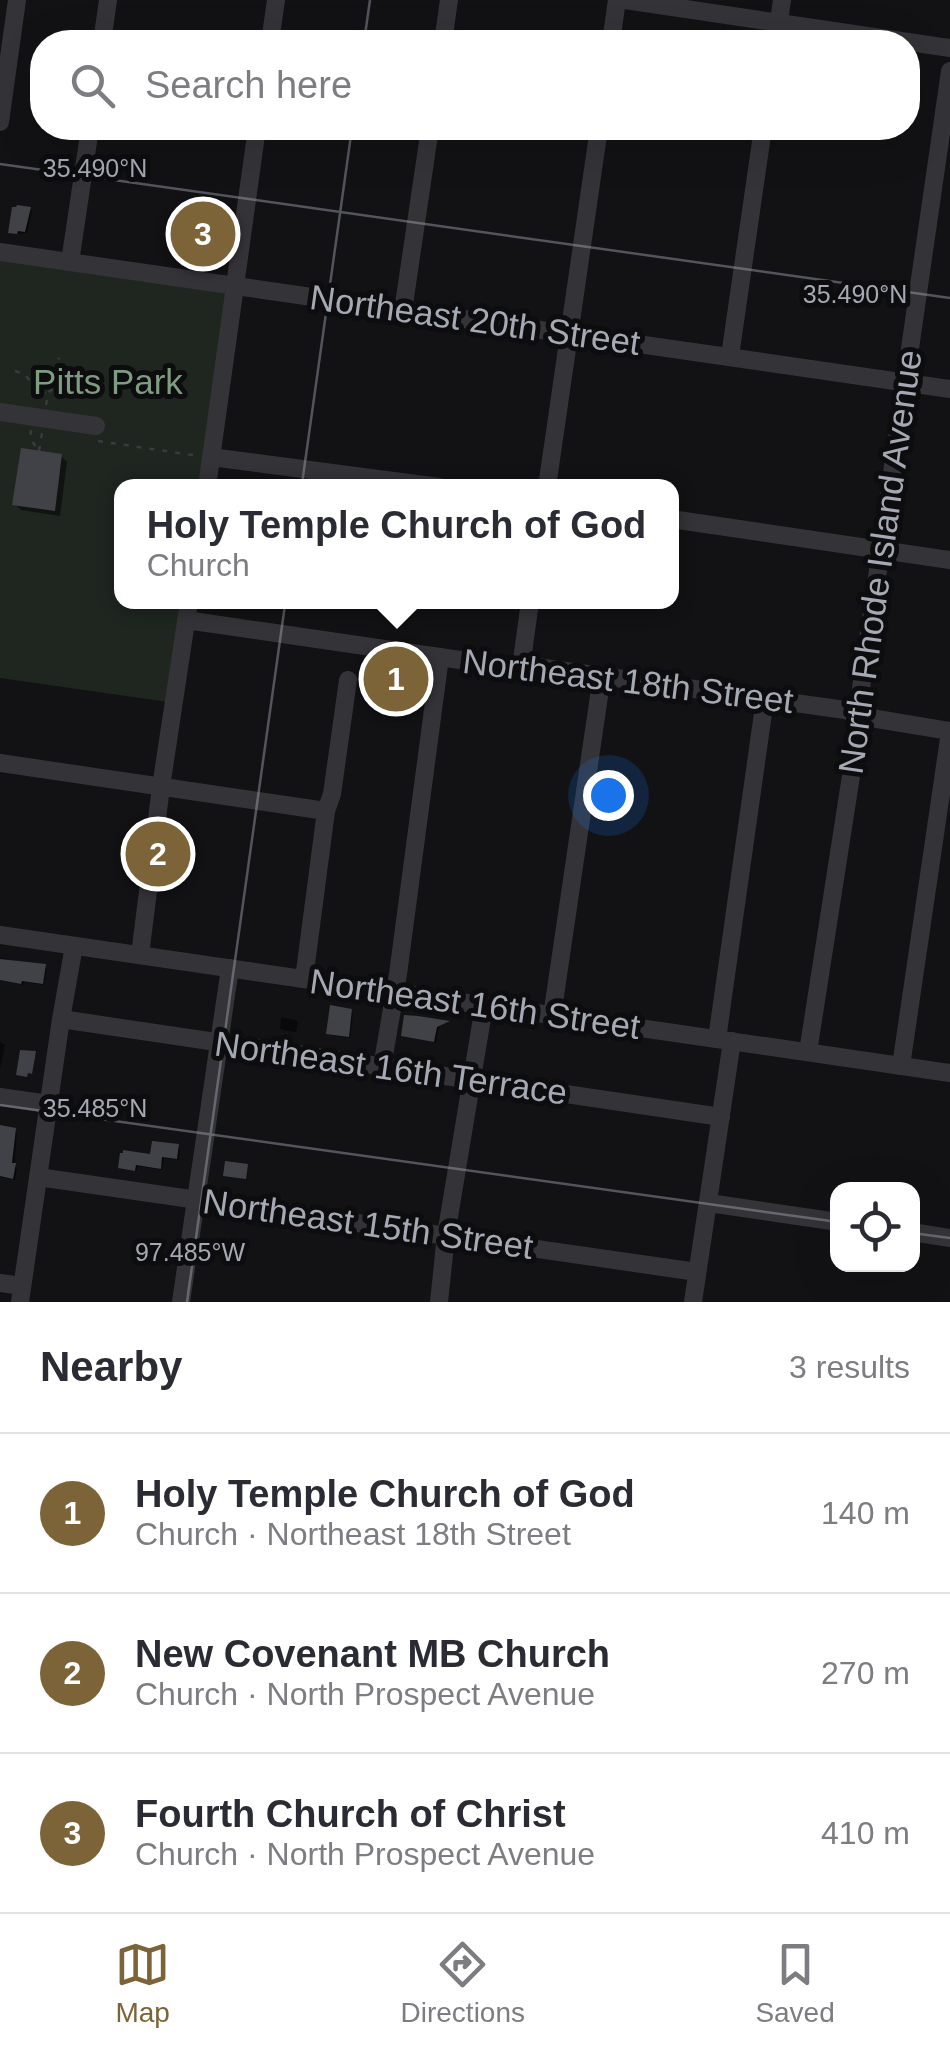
<!DOCTYPE html>
<meta charset="utf-8">
<style>
body{margin:0;font-family:Arial,sans-serif;background:#f2f2f3;color:#2b2b33}
.controls{position:absolute;right:30px;bottom:30px;display:grid;overflow:hidden;border-radius:20px;box-shadow:0 10px 40px #0002}
.controls button{width:90px;height:90px;display:grid;place-items:center;padding:0;border:0;border-bottom:2px solid #e1e1e2;background:#fff;color:#2b2b33;font:50px sans-serif}
.you{position:absolute;left:608px;top:795px;width:35px;height:35px;margin:-25px;border:8px solid #fff;border-radius:50%;background:#1a73e8;box-shadow:0 0 0 15px #1a73e833}
.badge{display:grid;place-items:center;width:65px;height:65px;border-radius:50%;background:#7c6438;color:#fff;font-size:32px;font-weight:700}
.pin{position:absolute;translate:-50% -50%;border:5px solid #fff;box-shadow:0 2px 10px #0006}
.popup{position:absolute;left:114px;top:479px;width:565px;height:130px;box-sizing:border-box;display:grid;place-content:center;border-radius:20px;background:#fff;filter:drop-shadow(0 2px 8px #0005);font-size:32px;white-space:nowrap;color:#7c7c81}
.popup b{font-size:38px;color:#2b2b33}
.popup::after{content:'';position:absolute;left:50%;top:100%;margin-left:-20px;border:20px solid transparent;border-top-color:#fff}
.list{margin:0;padding:0;list-style:none}
h2{display:flex;justify-content:space-between;align-items:center;height:130px;margin:0;padding:0 40px;font-size:42px}
h2 small{font-size:32px;font-weight:400;color:#7c7c81}
.list li{display:grid;grid-template-columns:65px 1fr auto;gap:30px;align-items:center;box-sizing:border-box;height:160px;padding:0 40px;border-top:2px solid #e1e1e2}
.list b{display:block;font-size:38px;white-space:nowrap}
.list p{margin:0;font-size:32px;white-space:nowrap;color:#7c7c81}
.list em{font-size:32px;font-style:normal;color:#7c7c81}
.icon{flex:none;width:55px;height:55px;fill:none;stroke:currentColor;stroke-width:2;stroke-linecap:round;stroke-linejoin:round}
.map{position:relative;flex:none;width:950px;height:1302px;overflow:hidden}
.search{position:absolute;background:#fff;box-shadow:0 10px 40px #0002;left:30px;right:30px;top:30px;height:110px;display:flex;align-items:center;gap:25px;box-sizing:border-box;padding:0 35px;border-radius:40px;color:#7c7c81;font-size:38px}
.sheet{height:610px;background:#fff}
nav{display:flex;justify-content:space-around;align-items:center;box-sizing:border-box;height:140px;border-top:2px solid #e1e1e2;background:#fff;font-size:28px;color:#7c7c81}
nav a{display:grid;justify-items:center;gap:5px}
nav .on{color:#7c6438}
.map>svg:first-child{display:block}
.green{fill:#1f2620}
.shadow{fill:#0007}
.building{fill:#414247}
.lines{fill:none;stroke-linecap:round;stroke-linejoin:round}
.path{stroke:#3a3b3f;stroke-width:2.5;stroke-dasharray:5 8;stroke-linecap:butt}
.minor{stroke:#343438;stroke-width:18}
.ticks{fill:none;stroke:#a5a9b3;stroke-width:2.5;stroke-opacity:0.45}
.labels{text-anchor:middle;stroke-width:10;stroke-linejoin:round;paint-order:stroke}
.street-label{font-size:35px;fill:#a5a9b3;stroke:#0d0d0f}
.park-label{font-size:35px;fill:#7e9c80;stroke:#0d0d0f}
.ticks-label{font-size:25px;text-anchor:middle;fill:#a5a9b3;stroke:#0d0d0f;stroke-width:10;stroke-linejoin:round;paint-order:stroke}
</style>
<div class="map">
<svg width="950" height="1302" viewBox="0 0 950 1302">
<rect width="100%" height="100%" fill="#121214"/>
<!-- green -->
<polygon class="green" points="0,259 217,290 226,294 199,486 121,487 121,602 182,602 168,702 0,678"/>
<!-- shadow -->
<g class="shadow">
<polygon points="30,209 32,211 27,233 13,234 10,232"/>
<polygon points="61,456 67,462 60,516 21,510 15,504"/>
<polygon points="0,958 44,966 47,969 44,985 24,982 23,985 0,980"/>
<polygon points="351,1011 353,1013 350,1038 330,1035 328,1033"/>
<polygon points="281,1017 295,1020 298,1022 296,1032 282,1030 280,1028"/>
<polygon points="441,1025 438,1029 436,1043 404,1035"/>
<polygon points="0,1042 5,1045 0,1069"/>
<polygon points="0,1128 17,1133 14,1165 17,1168 15,1180 0,1177"/>
<polygon points="178,1146 180,1148 179,1160 164,1158 162,1170 138,1166 137,1171 121,1167"/>
</g>
<!-- building -->
<g class="building">
<polygon points="17,205 31,207 25,232 18,231 17,234 8,233 12,207 16,207"/>
<polygon points="21,448 62,454 55,511 12,505"/>
<polygon points="0,959 46,964 43,984 22,981 21,984 0,980"/>
<polygon points="330,1005 352,1009 349,1037 326,1034"/>
<polygon points="404,1015 418,1016 450,1021 437,1027 434,1042 401,1036"/>
<polygon points="20,1050 36,1051 32,1074 28,1073 27,1077 16,1075"/>
<polygon points="0,1125 16,1128 12,1163 16,1163 13,1179 0,1176"/>
<polygon points="152,1141 179,1144 177,1159 162,1157 161,1169 136,1165 135,1171 118,1168 120,1153 123,1153 123,1150 150,1154"/>
<polygon points="225,1161 248,1164 246,1179 223,1176"/>
</g>
<g class="lines">
<!-- path -->
<g class="path">
<polyline points="15,371 25,374 33,386 46,393"/>
<polyline points="46,405 49,392 56,386 51,373 59,358"/>
<polyline points="31,430 30,439 38,449"/>
<polyline points="98,441 199,456"/>
<polyline points="39,451 42,433"/>
</g>
<!-- minor -->
<g class="minor">
<polyline points="625,0 950,48"/>
<polyline points="102,42 108,0"/>
<polyline points="270,42 276,0"/>
<polyline points="443,42 449,0"/>
<polyline points="611,42 617,0"/>
<polyline points="776,42 782,0"/>
<polyline points="0,122 17,0"/>
<polyline points="0,252 950,389"/>
<polyline points="70,262 90,128"/>
<polyline points="403,311 430,128"/>
<polyline points="730,356 763,128"/>
<polyline points="0,412 96,426"/>
<polyline points="211,457 439,487"/>
<polyline points="207,487 257,128"/>
<polyline points="547,487 599,128"/>
<polyline points="671,519 950,560"/>
<polyline points="186,620 501,666 537,667 845,710 877,719 950,731"/>
<polyline points="521,667 530,602"/>
<polyline points="0,763 326,811"/>
<polyline points="0,935 950,1073"/>
<polyline points="140,955 161,787 189,602"/>
<polyline points="304,979 326,811 332,794 348,680"/>
<polyline points="552,1016 602,676"/>
<polyline points="61,1019 721,1117"/>
<polyline points="717,1039 765,699"/>
<polyline points="808,1052 858,731 859,702 950,71"/>
<polyline points="901,1066 950,732"/>
<polyline points="382,1067 398,974 440,657"/>
<polyline points="0,1097 49,1104"/>
<polyline points="38,1177 697,1272"/>
<polyline points="709,1203 838,1222"/>
<polyline points="912,1232 950,1238"/>
<polyline points="0,1283 22,1286"/>
<polyline points="20,1302 61,1019 74,946"/>
<polyline points="181,1302 230,968"/>
<polyline points="439,1302 446,1235 484,1006"/>
<polyline points="693,1302 732,1041"/>
</g>
</g>
<!-- ticks -->
<path class="ticks" d="M 364,42 L 370,0M 0,164 L 950,298M 0,1105 L 838,1222M 912,1233 L 950,1238M 187,1302 L 352,128"/>
<g class="labels">
<!-- street labels -->
<g class="street-label">
<text transform="translate(475 320) rotate(8)" y="12">Northeast 20th Street</text>
<text transform="translate(880 562) rotate(-82)" y="12">North Rhode Island Avenue</text>
<text transform="translate(628 681) rotate(7)" y="12">Northeast 18th Street</text>
<text transform="translate(475 1004) rotate(8)" y="12">Northeast 16th Street</text>
<text transform="translate(391 1068) rotate(8)" y="12">Northeast 16th Terrace</text>
<text transform="translate(368 1224) rotate(8)" y="12">Northeast 15th Street</text>
</g>
<!-- park labels -->
<g class="park-label">
<text x="108" y="394">Pitts Park</text>
</g>
</g>
<g class="ticks-label">
<text x="95" y="177">35.490°N</text>
<text x="855" y="303">35.490°N</text>
<text x="95" y="1117">35.485°N</text>
<text x="190" y="1261">97.485°W</text>
</g>
</svg>
<div class="controls">
<button><svg class="icon" aria-label="locate" viewBox="0 0 24 24"><circle cx="12" cy="12" r="6"/><path d="M12 2v4M12 18v4M2 12h4M18 12h4"/></svg></button>
</div>
<div class="you"></div>
<div class="pin badge" style="left:396px;top:679px">1</div>
<div class="popup"><b>Holy Temple Church of God</b>Church</div>
<div class="pin badge" style="left:158px;top:854px">2</div>
<div class="pin badge" style="left:203px;top:234px">3</div>
<div class="search"><svg class="icon" aria-label="search" viewBox="0 0 24 24"><circle cx="10" cy="10" r="6"/><path d="M15 15l6 6"/></svg>Search here</div>
</div>
<section class="sheet">
<h2>Nearby<small>3 results</small></h2>
<ul class="list">
<li><span class="badge">1</span><div><b>Holy Temple Church of God</b><p>Church · Northeast 18th Street</p></div><em>140 m</em></li>
<li><span class="badge">2</span><div><b>New Covenant MB Church</b><p>Church · North Prospect Avenue</p></div><em>270 m</em></li>
<li><span class="badge">3</span><div><b>Fourth Church of Christ</b><p>Church · North Prospect Avenue</p></div><em>410 m</em></li>
</ul>
</section>
<nav>
<a class="on"><svg class="icon" aria-label="map" viewBox="0 0 24 24"><path d="M3 6l6-2 6 2 6-2v14l-6 2-6-2-6 2zM9 4v14M15 6v14"/></svg>Map</a>
<a><svg class="icon" aria-label="directions" viewBox="0 0 24 24"><path d="M12 3l9 9-9 9-9-9zM9 14v-3h6M13 9l2 2-2 2"/></svg>Directions</a>
<a><svg class="icon" aria-label="saved" viewBox="0 0 24 24"><path d="M7 4h10v16l-5-4-5 4z"/></svg>Saved</a>
</nav>
